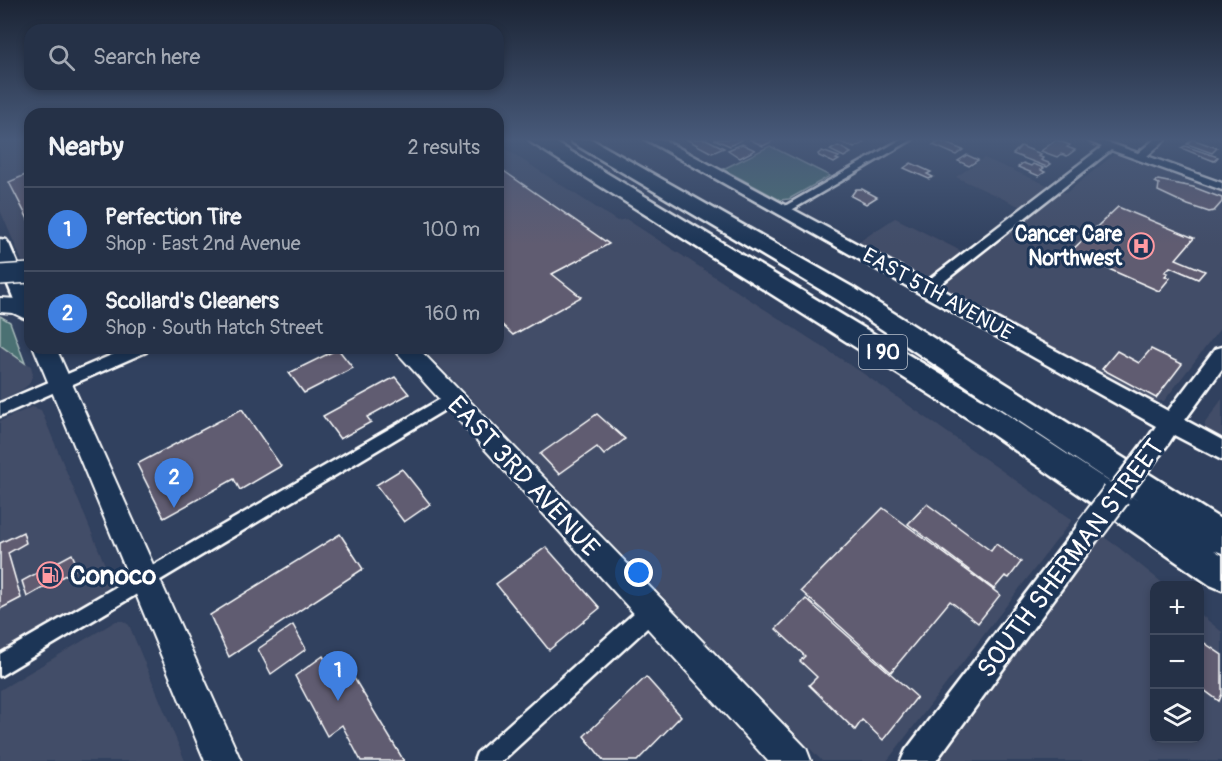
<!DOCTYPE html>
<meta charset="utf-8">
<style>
body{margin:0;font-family:Pangolin,sans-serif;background:#313d52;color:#f1f3f6}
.controls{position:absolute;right:18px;bottom:18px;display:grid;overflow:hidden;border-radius:12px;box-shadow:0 3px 9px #0003}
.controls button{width:54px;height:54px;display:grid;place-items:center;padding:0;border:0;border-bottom:2px solid #424c60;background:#253147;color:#f1f3f6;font:30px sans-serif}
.you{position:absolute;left:639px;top:573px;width:21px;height:21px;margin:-15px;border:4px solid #fff;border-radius:50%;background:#1a73e8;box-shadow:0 0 0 9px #1a73e833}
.badge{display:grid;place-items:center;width:39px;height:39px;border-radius:50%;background:#ff9aa2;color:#fff;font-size:20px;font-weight:700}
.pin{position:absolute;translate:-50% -50px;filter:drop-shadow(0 2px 3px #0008)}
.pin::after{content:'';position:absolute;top:32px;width:21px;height:18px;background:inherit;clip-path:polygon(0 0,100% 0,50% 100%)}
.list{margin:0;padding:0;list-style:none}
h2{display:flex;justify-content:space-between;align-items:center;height:78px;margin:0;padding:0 24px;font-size:26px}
h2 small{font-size:20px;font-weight:400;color:#a3a9b4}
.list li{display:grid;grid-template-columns:39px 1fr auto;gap:18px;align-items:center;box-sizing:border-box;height:84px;padding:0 24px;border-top:2px solid #424c60}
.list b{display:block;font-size:22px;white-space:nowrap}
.list p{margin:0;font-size:20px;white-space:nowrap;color:#a3a9b4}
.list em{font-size:20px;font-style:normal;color:#a3a9b4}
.icon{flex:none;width:33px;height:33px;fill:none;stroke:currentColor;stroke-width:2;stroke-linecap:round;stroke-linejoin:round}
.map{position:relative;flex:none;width:1222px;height:761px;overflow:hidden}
.search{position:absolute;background:#253147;box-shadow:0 3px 9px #0003;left:24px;top:24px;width:480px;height:66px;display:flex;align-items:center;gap:15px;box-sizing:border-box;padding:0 21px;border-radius:18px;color:#a3a9b4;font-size:22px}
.panel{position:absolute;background:#253147;box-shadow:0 3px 9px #0003;left:24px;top:108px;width:480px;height:246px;border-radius:18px}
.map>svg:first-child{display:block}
.built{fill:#434d67}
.green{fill:#4c7173;stroke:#a6b8b9;stroke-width:1.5}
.building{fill:#615c71;stroke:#fff;stroke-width:1.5}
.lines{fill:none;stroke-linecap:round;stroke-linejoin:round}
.street-casing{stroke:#fff;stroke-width:5}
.secondary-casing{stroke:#fff;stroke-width:5}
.primary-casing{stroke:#fff;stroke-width:4}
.highway-casing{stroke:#fff;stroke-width:5}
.street{fill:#1d3557;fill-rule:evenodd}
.secondary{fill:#1d3557;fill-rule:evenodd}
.primary{fill:#1d3557;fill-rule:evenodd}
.highway{fill:#1d3557;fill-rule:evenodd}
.secondary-bridge-far1-casing{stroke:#fff;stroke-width:26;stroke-linecap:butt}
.secondary-bridge-casing{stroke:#fff;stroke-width:32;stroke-linecap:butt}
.primary-bridge-casing{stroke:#fff;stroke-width:22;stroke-linecap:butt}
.secondary-bridge-far1{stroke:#1d3557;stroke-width:21}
.secondary-bridge{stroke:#1d3557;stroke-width:28}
.primary-bridge{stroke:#1d3557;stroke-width:19}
.labels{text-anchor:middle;stroke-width:6;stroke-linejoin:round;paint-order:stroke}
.shield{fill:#1d3557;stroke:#bbc2cd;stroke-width:1.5}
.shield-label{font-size:20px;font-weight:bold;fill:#fff}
.poi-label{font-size:21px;font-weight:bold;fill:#fff;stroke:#1d3557;text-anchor:end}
.street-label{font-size:21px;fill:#fff;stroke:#1d3557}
.near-street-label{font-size:26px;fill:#fff;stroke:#1d3557}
.near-poi-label{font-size:26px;font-weight:bold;fill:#fff;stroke:#1d3557;text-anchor:start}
</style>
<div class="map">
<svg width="1222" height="761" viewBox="0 0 1222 761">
<rect width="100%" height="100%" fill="#31415f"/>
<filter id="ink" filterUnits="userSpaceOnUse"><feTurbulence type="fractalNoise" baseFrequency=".0167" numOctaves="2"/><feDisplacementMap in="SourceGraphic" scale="12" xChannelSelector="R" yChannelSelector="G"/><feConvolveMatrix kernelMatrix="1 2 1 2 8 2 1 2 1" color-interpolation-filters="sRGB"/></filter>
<g filter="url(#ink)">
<!-- built -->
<g class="built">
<polygon points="0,139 30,139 30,268 25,268 0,210"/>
<polygon points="498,144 617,221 626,219 861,372 1072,520 887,761 822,761 422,348 498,348"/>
<polygon points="1116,153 1222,192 1222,326 1164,401 1152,401 857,243 895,218 963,252 1021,207 956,177 984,158 1066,193"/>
<polygon points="0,345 31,366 33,374 29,384 23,389 0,400"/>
<polygon points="1222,399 1222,439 1205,427 1205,423"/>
<polygon points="32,407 41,410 110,577 110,583 100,595 0,654 0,421"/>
<polygon points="1091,528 1118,547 1165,585 1154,586 1154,738 1200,738 1200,614 1222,632 1222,761 917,761"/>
<polygon points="116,621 123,621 129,625 185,761 0,761 0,690"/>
</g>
<!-- green -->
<g class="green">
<polygon points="770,146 830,176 789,199 780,200 723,169"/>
<polygon points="0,316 10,322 25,363 0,345"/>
</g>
<!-- building -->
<g class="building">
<polygon points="686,139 706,139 724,148 712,153"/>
<polygon points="714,139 743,139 730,146"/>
<polygon points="749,139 769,139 773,141 763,146"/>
<polygon points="838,139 857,139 864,143 854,148 836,140"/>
<polygon points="1192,139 1217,148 1212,153 1187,144"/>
<polygon points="1056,140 1070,145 1067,147 1075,150 1067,156 1061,154 1057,157 1041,151"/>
<polygon points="940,141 963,150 956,155 933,145"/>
<polygon points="742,144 755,150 740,158 728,150"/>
<polygon points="838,146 846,150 851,153 844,157 830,150"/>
<polygon points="1021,146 1041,154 1038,156 1043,158 1041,160 1051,164 1047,167 1013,154"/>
<polygon points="1185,146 1218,157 1214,161 1181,148"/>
<polygon points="822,151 839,157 836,159 839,160 834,163 819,156 818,154"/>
<polygon points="967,155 978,160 969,166 958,161"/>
<polygon points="911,163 931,172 927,174 933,177 929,179 904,168"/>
<polygon points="1023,163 1031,166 1033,164 1044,168 1041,170 1045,172 1039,176 1018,167"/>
<polygon points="498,167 609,244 552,274 581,297 513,335 498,321"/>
<polygon points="30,173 30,223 9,182"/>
<polygon points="1158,180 1193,187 1222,198 1222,202 1214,211 1209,212 1188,205 1158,191 1159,184 1155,182"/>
<polygon points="856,189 862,189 877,197 866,204 851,196"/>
<polygon points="1118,207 1194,238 1176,259 1205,271 1198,279 1170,267 1165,272 1168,273 1165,276 1170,278 1159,291 1070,252"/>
<polygon points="338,349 353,368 304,393 289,373"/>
<polygon points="1151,349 1182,364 1156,398 1102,369 1117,351 1139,363"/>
<polygon points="395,377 409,394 367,417 371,422 340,439 323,416"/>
<polygon points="242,409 281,466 240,490 234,479 164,518 137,464"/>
<polygon points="597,414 625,439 604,455 597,447 559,474 540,454"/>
<polygon points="402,469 430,504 404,522 376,485"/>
<polygon points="927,504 991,551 996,544 1021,562 1009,578 1005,576 994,589 908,524"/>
<polygon points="883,508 1000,595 978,623 950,601 891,672 801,591"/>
<polygon points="23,532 26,543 8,553 21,598 0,609 0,543"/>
<polygon points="340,534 363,569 229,657 210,615"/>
<polygon points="546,547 600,608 549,650 496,584"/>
<polygon points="72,554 78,568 27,597 22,581"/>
<polygon points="806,599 917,697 883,740 862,720 855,730 809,685 817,677 800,661 805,656 776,629"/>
<polygon points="293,625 306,649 271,674 258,649"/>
<polygon points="1200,640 1222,655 1222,694 1219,701 1200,687"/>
<polygon points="323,656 336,677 348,668 404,761 361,761 342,725 327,736 295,676"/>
<polygon points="646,677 681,716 637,761 604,761 584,736"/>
</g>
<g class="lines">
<!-- street casing -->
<g class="street-casing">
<g id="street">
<polygon points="902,139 913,139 788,212 780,212 778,210"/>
<polygon points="1085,139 1098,139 1138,153 1155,139 1166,139 1147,156 1222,183 1222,190 1111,150 932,291 922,291 920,288 922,285 1102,147"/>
<polygon points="128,348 148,348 146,352 0,416 0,403"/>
<polygon points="451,393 456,395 459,399 456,403 0,676 0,654"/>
<polygon points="651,601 658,604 661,611 658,618 502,761 474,761 477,753 644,604"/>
</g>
</g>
<!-- secondary casing -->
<g class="secondary-casing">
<g id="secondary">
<path d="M 645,139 L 662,139 L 1168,411 L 1215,349 L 1222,347 L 1222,369 L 1185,420 L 1222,440 L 1222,460 L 1174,435 C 1166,447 1161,459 1145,454 L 1142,447 L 1156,426 Z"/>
<polygon points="0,239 6,240 9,244 30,293 30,318 22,317 19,312 0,265"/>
<polygon points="1091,517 1100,520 1104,528 1100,536 936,761 901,761 906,750 1082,520"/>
</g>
</g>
<!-- primary casing -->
<g class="primary-casing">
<g id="primary">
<polygon points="0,298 18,299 30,304 30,321 13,313 0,312"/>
<polygon points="34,348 56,348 241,761 205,761"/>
<polygon points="393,348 418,348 806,748 811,761 768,761"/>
</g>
</g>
<!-- highway casing -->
<g class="highway-casing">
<polygon id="highway" points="529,139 550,139 1000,410 1140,502 838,300 573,143 570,139 591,139 854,288 1222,520 1222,553 1214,550 1222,555 1222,590 1210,585 980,426 532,143"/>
</g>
<!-- street -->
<use href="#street" class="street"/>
<!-- secondary -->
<use href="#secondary" class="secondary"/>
<!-- primary -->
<use href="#primary" class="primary"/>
<!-- highway -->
<use href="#highway" class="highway"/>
<!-- secondary-bridge-far1 casing -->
<g class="secondary-bridge-far1-casing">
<polyline id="secondary-bridge-far1" points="1115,497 1153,447"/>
</g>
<!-- secondary-bridge casing -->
<g class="secondary-bridge-casing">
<polyline id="secondary-bridge" points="1091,528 1116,495"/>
</g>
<!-- primary-bridge casing -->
<g class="primary-bridge-casing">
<polyline id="primary-bridge" points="0,275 30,273"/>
</g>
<!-- secondary-bridge-far1 -->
<use href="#secondary-bridge-far1" class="secondary-bridge-far1"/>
<!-- secondary-bridge -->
<use href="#secondary-bridge" class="secondary-bridge"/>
<!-- primary-bridge -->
<use href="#primary-bridge" class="primary-bridge"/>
</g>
</g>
<!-- sky -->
<linearGradient id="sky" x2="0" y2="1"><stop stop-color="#1b2434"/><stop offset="0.57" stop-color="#485a7a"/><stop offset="1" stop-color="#485a7a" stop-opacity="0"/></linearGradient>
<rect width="1222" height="245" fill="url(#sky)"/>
<!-- icons -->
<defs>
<g id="hospital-ring" transform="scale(1.35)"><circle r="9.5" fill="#1d3557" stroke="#ff9aa2" stroke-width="1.5"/><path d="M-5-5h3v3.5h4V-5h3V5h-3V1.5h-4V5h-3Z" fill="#ff9aa2"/></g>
<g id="fuel-ring" transform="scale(1.35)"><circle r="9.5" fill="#1d3557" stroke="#ff9aa2" stroke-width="1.5"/><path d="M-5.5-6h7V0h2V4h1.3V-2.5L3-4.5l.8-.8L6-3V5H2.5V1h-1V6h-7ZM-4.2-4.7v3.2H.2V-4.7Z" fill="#ff9aa2"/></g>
</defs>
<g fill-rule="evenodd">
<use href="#hospital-ring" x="1141" y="246"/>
<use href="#fuel-ring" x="50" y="575"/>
</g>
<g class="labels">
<!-- shield labels -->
<rect class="shield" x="859" y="335" width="48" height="34" rx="4.5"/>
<g class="shield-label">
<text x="883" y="359">I 90</text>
</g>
<!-- poi labels -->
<g class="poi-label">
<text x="1122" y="241">Cancer Care<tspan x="1122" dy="24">Northwest</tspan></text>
</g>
<!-- street labels -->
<g class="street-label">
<text transform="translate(938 294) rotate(29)" y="7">EAST 5TH AVENUE</text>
</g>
<!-- near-street labels -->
<g class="near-street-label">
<text transform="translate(524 476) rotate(47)" y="9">EAST 3RD AVENUE</text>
<text transform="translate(1070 558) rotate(-53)" y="9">SOUTH SHERMAN STREET</text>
</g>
<!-- near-poi labels -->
<g class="near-poi-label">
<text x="70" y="584">Conoco</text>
</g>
</g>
</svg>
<div class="controls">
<button>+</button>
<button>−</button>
<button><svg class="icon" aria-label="layers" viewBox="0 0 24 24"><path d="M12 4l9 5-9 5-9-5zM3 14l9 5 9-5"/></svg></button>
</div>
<div class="you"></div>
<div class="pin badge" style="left:338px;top:701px;background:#3f7fe0">1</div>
<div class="pin badge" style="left:174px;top:508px;background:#3f7fe0">2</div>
<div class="search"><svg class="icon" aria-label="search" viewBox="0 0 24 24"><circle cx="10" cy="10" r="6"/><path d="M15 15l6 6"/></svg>Search here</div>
<section class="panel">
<h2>Nearby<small>2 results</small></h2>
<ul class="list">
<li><span class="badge" style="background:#3f7fe0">1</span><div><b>Perfection Tire</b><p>Shop · East 2nd Avenue</p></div><em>100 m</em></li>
<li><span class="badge" style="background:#3f7fe0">2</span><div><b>Scollard's Cleaners</b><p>Shop · South Hatch Street</p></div><em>160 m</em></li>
</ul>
</section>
</div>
